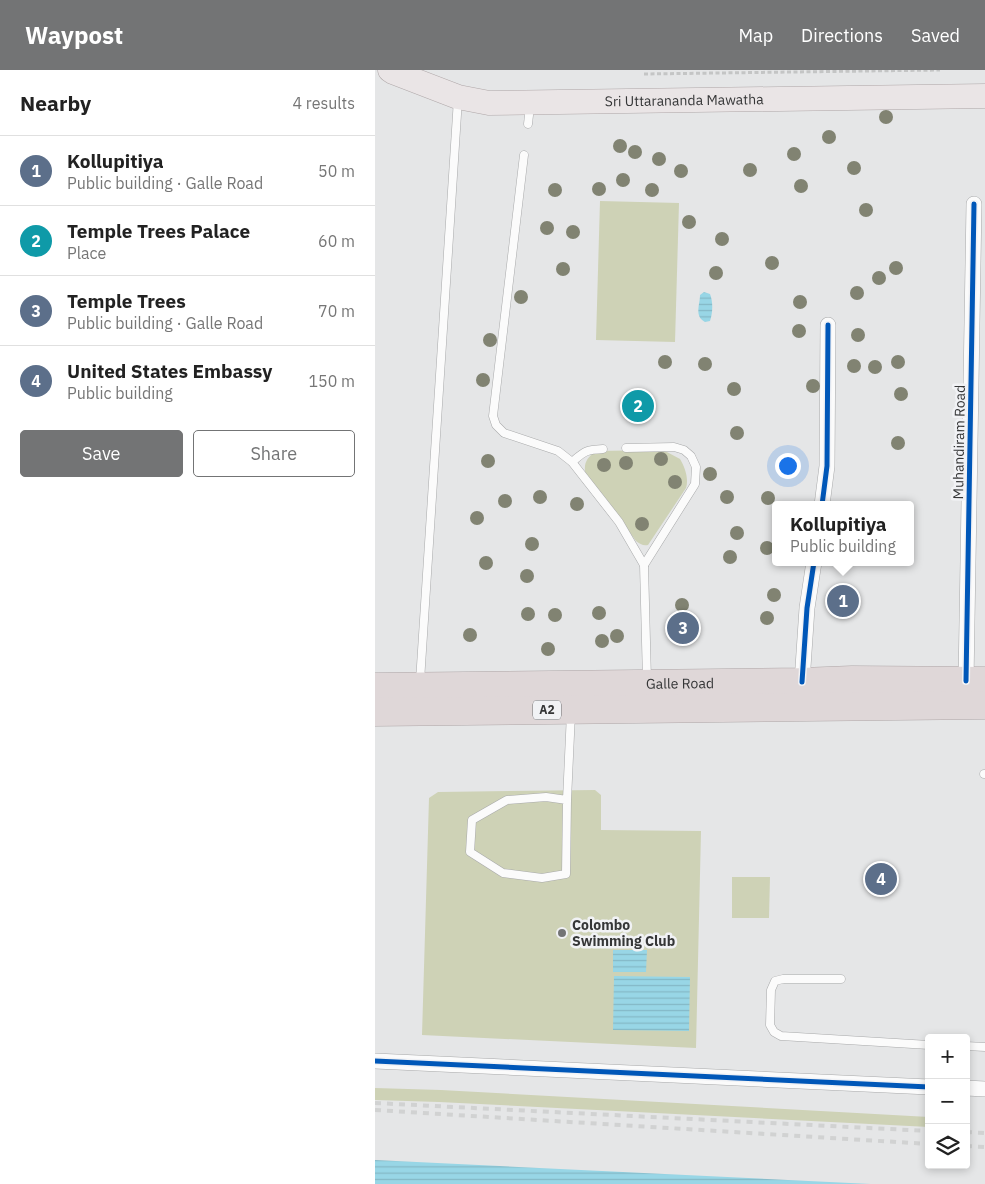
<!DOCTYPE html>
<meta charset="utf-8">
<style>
body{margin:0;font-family:"IBM Plex Sans",sans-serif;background:#f2f2f2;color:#222}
.controls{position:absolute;right:15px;bottom:15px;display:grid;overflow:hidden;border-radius:5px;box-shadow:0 2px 8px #0003}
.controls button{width:45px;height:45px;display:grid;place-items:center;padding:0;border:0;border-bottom:1px solid #e0e0e0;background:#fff;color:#222;font:25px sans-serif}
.you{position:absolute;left:412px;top:395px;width:18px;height:18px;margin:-12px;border:4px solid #fff;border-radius:50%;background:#1a73e8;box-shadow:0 0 0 8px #1a73e833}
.badge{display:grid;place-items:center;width:32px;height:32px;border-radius:50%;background:#737475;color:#fff;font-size:16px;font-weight:700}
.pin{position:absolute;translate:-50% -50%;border:2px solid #fff;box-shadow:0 1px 5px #0006}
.popup{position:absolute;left:397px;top:431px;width:142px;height:65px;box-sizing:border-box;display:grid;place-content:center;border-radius:5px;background:#fff;filter:drop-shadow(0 1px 4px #0005);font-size:16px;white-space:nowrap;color:#767676}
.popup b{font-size:19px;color:#222}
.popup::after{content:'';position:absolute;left:50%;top:100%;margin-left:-10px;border:10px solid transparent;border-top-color:#fff}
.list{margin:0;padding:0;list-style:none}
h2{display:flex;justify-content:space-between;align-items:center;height:65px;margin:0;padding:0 20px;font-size:21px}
h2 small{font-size:16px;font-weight:400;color:#767676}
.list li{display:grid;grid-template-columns:32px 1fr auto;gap:15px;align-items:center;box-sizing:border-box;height:70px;padding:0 20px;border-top:1px solid #e0e0e0}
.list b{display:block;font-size:19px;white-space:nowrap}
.list p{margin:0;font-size:16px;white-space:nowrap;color:#767676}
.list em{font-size:16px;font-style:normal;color:#767676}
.actions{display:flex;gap:10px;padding:15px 20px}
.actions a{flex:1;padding:11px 0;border:1px solid #737475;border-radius:5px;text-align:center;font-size:18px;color:#737475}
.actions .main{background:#737475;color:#fff}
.icon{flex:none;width:28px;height:28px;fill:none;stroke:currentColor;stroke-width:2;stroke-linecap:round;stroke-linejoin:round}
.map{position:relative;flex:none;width:610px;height:1114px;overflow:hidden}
header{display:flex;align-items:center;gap:30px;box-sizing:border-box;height:70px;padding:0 25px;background:#737475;color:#fff}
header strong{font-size:24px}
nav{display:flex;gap:28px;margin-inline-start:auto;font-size:18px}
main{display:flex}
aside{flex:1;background:#fff}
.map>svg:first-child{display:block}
.green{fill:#ced2b6}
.water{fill:url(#water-rules)}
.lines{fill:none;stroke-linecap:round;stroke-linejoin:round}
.lane-casing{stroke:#a8a9aa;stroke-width:9}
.street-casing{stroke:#a8a9aa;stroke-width:16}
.primary-casing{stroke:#afa7a8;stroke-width:25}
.highway-casing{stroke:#afa7a8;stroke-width:29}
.path{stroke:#c4c5c5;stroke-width:3;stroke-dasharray:4 2.5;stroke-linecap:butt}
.lane{stroke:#fbfbfb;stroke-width:8}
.street{stroke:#fbfbfb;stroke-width:15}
.primary{stroke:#eae5e6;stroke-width:24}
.highway{stroke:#dfd7d8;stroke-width:28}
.rail{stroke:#d1d2d2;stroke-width:4;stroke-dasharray:6 6;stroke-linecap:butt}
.cycleway-casing{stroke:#f1f2f5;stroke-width:8}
.cycleway{stroke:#0057b8;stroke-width:5}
.tree{fill:#818372}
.poi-dot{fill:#737475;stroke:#f1f2f5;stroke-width:2}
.labels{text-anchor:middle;stroke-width:5;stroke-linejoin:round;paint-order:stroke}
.shield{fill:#f1f2f5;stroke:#6d6e70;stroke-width:1}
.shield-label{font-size:12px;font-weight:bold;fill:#353637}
.street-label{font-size:14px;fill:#353637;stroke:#f1f2f5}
.poi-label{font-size:14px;font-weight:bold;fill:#353637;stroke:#f1f2f5;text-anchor:start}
</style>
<header>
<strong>Waypost</strong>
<nav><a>Map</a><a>Directions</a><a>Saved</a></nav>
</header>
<main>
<aside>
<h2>Nearby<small>4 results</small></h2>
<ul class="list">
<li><span class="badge" style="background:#5c6f8a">1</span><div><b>Kollupitiya</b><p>Public building · Galle Road</p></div><em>50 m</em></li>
<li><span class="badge" style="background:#0f9aa8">2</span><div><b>Temple Trees Palace</b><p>Place</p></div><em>60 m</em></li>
<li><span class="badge" style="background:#5c6f8a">3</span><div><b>Temple Trees</b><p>Public building · Galle Road</p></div><em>70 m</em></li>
<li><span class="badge" style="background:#5c6f8a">4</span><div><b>United States Embassy</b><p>Public building</p></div><em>150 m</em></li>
</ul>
<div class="actions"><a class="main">Save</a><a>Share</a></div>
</aside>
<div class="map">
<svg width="610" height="1114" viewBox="0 0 610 1114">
<defs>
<pattern id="water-rules" width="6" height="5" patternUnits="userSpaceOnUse" patternTransform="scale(1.25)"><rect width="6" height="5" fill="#98d6e6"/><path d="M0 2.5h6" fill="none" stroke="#84b8c6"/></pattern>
</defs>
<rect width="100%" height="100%" fill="#e5e6e7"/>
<!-- green -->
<g class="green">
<polygon points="225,131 304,133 300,272 221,270"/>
<path d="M 284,380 L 290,381 L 305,389 C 310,397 314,409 311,418 L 273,475 C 268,476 265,474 261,471 L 210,402 C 209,391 213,388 220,381 Z"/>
<polygon points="220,720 226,725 226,760 326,761 321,978 47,965 54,728 63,722"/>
<polygon points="357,807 395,807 394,848 357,848"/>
<polygon points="0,1018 66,1020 554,1047 554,1057 64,1032 0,1030"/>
</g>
<!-- water -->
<g class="water">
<path d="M 329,222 L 335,224 C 338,232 338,242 335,251 L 330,252 C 319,246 325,235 325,225 Z"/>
<polygon points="238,880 272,880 271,902 238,902"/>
<polygon points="239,906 315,907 314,961 238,960"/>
<polygon points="0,1090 496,1114 0,1114"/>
</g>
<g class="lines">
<!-- lane casing -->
<g class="lane-casing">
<g id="lane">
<polyline points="153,54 155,36"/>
<polyline points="149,85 118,346 121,355 129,363 183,381 197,392 244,452 269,495 272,610"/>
<polyline points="251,378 299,377 309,380 316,386 321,397 320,414 269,495"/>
<path d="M 197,392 C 210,381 210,380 228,379"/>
<polyline points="45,611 83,29"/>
<polyline points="609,704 610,704"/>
<polyline points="192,730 171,727 132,730 97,750 95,782 128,803 167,808 191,804 192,730 196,643"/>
<polyline points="466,909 408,909 400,911 396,920 395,955 399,962 406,966 554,975"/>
<polyline points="591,976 610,977"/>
</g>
</g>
<!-- street casing -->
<g class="street-casing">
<g id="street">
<polyline points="447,435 452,396 453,255"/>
<polyline points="591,611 599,134"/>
<polyline points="427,612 432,538 439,492"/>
<polyline points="0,991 554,1017"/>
<polyline points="591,1018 610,1019"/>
</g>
</g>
<!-- primary casing -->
<g class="primary-casing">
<g id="primary">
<path id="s1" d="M 15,0 L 18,2 L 83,27 L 114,33 L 610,26"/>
</g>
</g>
<!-- highway casing -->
<g class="highway-casing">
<g id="highway">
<path id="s2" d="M 0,617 L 427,612 L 477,610 L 610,611"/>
<polyline points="0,642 610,635"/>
</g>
</g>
<!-- path -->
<polyline class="path" points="269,4 565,0"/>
<!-- lane -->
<use href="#lane" class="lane"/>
<!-- street -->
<use href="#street" class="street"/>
<!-- primary -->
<use href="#primary" class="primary"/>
<!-- highway -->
<use href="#highway" class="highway"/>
<!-- rail -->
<g class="rail">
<polyline points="0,1033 554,1061"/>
<polyline points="0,1040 554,1074"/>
<polyline points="591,1062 610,1063"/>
<polyline points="591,1076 610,1077"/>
</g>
<!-- cycleway casing -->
<g class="cycleway-casing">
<g id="cycleway">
<polyline points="447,435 452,396 453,255"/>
<polyline points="591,611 599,134"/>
<polyline points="427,612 432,538 439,492"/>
<polyline points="0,991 554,1017"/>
</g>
</g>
<!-- cycleway -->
<use href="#cycleway" class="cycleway"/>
</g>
<!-- trees -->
<g class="tree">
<circle cx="511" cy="47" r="7"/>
<circle cx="454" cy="67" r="7"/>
<circle cx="245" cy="76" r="7"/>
<circle cx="260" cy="82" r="7"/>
<circle cx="419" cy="84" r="7"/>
<circle cx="284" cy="89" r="7"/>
<circle cx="479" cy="98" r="7"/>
<circle cx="375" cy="100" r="7"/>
<circle cx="306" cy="101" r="7"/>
<circle cx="248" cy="110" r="7"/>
<circle cx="426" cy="116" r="7"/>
<circle cx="224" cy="119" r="7"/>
<circle cx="180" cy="120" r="7"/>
<circle cx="277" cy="120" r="7"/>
<circle cx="491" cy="140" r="7"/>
<circle cx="314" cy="152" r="7"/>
<circle cx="172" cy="158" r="7"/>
<circle cx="198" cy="162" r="7"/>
<circle cx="347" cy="169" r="7"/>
<circle cx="397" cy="193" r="7"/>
<circle cx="521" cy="198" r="7"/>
<circle cx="188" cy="199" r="7"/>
<circle cx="341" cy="203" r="7"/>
<circle cx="504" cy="208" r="7"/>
<circle cx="482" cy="223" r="7"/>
<circle cx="146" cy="227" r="7"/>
<circle cx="425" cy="232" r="7"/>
<circle cx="424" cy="261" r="7"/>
<circle cx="483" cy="265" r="7"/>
<circle cx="115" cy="270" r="7"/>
<circle cx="290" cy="292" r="7"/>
<circle cx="523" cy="292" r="7"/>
<circle cx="330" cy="294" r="7"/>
<circle cx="479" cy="296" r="7"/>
<circle cx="500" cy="297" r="7"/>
<circle cx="108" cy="310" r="7"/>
<circle cx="438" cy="316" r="7"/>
<circle cx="359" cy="319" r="7"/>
<circle cx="526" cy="324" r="7"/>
<circle cx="362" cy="363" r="7"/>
<circle cx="523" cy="373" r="7"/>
<circle cx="286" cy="389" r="7"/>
<circle cx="113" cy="391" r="7"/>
<circle cx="251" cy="393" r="7"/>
<circle cx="229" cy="395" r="7"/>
<circle cx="335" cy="404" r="7"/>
<circle cx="300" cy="412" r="7"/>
<circle cx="165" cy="427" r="7"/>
<circle cx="352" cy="427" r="7"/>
<circle cx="393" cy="428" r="7"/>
<circle cx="130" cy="431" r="7"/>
<circle cx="202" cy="434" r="7"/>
<circle cx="102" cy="448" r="7"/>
<circle cx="267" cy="454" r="7"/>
<circle cx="362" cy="463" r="7"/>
<circle cx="157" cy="474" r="7"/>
<circle cx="392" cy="478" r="7"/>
<circle cx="355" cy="487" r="7"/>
<circle cx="111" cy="493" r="7"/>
<circle cx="152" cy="506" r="7"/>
<circle cx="399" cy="525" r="7"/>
<circle cx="307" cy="535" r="7"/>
<circle cx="224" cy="543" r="7"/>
<circle cx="153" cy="544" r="7"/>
<circle cx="180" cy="545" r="7"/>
<circle cx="392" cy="548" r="7"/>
<circle cx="95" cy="565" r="7"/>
<circle cx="242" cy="566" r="7"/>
<circle cx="227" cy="571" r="7"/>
<circle cx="173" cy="579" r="7"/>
</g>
<!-- markers -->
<circle class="poi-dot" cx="187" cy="863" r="5"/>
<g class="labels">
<!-- shield labels -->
<rect class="shield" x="158" y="630.5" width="28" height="19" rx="4"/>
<g class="shield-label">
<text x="172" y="644">A2</text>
</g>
<!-- street labels -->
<g class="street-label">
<text dy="5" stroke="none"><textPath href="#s1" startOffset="300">Sri Uttarananda Mawatha</textPath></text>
<text transform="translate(584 372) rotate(-89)" y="5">Muhandiram Road</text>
<text dy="5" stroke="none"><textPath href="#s2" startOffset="305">Galle Road</textPath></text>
</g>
<!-- poi labels -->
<g class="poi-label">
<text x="197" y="860">Colombo<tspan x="197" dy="16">Swimming Club</tspan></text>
</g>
</g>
</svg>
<div class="controls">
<button>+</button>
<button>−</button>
<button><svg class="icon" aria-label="layers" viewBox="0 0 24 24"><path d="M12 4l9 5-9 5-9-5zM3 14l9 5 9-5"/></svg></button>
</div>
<div class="you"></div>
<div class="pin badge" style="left:468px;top:531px;background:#5c6f8a">1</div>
<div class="popup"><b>Kollupitiya</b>Public building</div>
<div class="pin badge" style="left:263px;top:336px;background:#0f9aa8">2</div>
<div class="pin badge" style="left:308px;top:558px;background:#5c6f8a">3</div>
<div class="pin badge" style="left:506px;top:809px;background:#5c6f8a">4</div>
</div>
</main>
